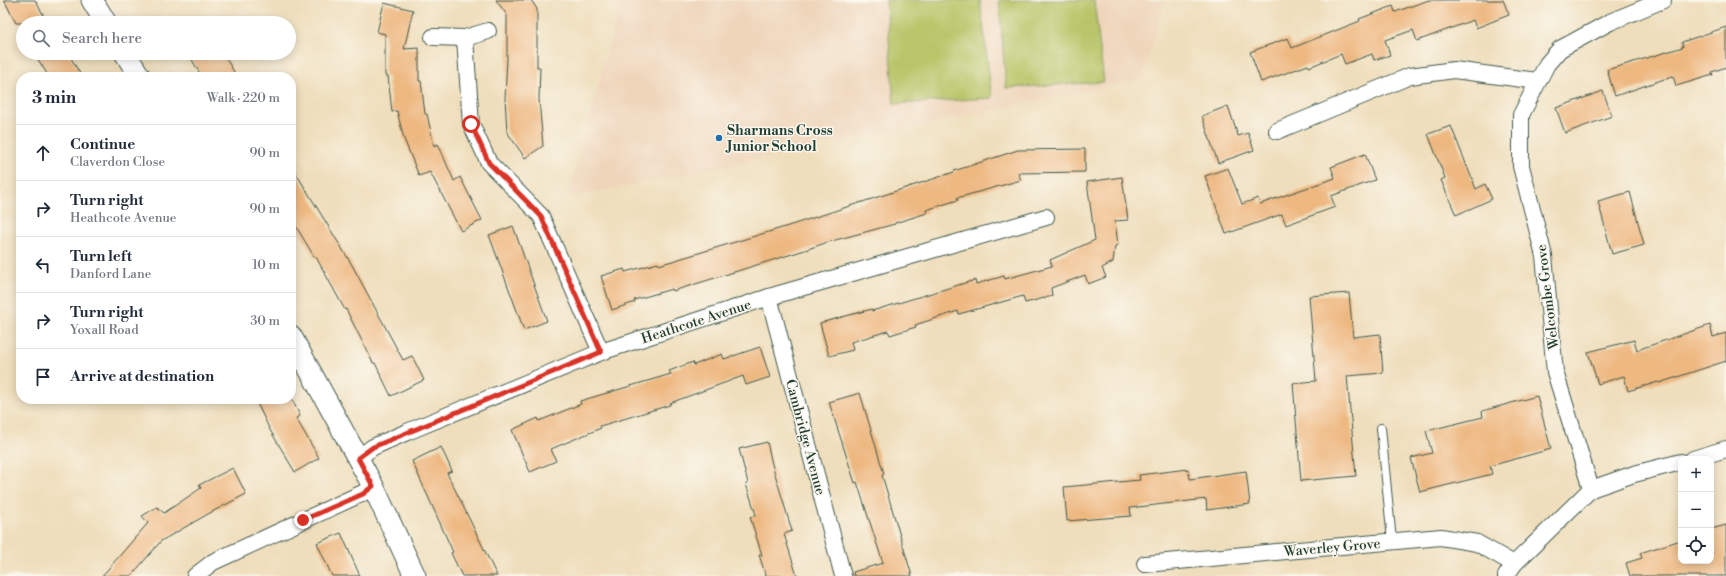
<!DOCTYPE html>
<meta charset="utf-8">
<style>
body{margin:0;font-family:"Libre Bodoni",serif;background:#f2f2f3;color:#1f2937}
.controls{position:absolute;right:12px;bottom:12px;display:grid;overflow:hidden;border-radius:8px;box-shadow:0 2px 10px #0003}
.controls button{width:36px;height:36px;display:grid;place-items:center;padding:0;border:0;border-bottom:1px solid #e0e1e3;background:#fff;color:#1f2937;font:20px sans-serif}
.stop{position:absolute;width:12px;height:12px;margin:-9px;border:3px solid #d93025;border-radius:50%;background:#fff}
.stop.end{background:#d93025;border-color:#fff;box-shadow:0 1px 4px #0008}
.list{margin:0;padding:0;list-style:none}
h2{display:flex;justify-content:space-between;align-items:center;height:52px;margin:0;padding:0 16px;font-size:17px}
h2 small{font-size:13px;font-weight:400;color:#747a83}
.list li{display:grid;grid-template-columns:26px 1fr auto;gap:12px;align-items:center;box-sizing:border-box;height:56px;padding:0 16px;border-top:1px solid #e0e1e3}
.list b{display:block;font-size:15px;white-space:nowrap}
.list p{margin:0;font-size:13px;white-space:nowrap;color:#747a83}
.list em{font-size:13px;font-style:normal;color:#747a83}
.icon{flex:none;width:22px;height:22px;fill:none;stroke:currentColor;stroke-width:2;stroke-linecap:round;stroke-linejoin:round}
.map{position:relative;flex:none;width:1726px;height:576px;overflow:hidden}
.search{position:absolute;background:#fff;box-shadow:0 2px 10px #0003;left:16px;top:16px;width:280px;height:44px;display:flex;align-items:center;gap:10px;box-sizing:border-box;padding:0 14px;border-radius:22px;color:#747a83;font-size:15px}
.panel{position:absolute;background:#fff;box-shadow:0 2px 10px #0003;left:16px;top:72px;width:280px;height:332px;border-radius:16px}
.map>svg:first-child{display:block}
.built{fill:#efd6bb}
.green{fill:#b8c567;stroke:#6c814e}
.building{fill:#eeb881}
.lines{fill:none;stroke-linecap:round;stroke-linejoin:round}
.service-casing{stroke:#3e5548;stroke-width:10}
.minor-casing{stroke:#3e5548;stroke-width:18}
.tertiary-casing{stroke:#3e5548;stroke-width:23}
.service{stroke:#fff;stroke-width:8}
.minor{stroke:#fff;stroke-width:16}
.tertiary{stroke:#fff;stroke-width:21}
.route{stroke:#d93025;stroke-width:5}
.poi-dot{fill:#1f6fb2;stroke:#fbf7ec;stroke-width:1.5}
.labels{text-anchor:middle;stroke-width:3;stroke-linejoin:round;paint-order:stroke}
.poi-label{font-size:14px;font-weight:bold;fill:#1f3d34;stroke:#fbf7ec;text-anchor:start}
.street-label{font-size:14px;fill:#1f3d34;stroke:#fbf7ec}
</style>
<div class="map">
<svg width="1726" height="576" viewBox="0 0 1726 576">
<rect width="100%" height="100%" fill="#fbf7ec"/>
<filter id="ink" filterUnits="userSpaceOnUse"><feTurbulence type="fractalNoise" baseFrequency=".025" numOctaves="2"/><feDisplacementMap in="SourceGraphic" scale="8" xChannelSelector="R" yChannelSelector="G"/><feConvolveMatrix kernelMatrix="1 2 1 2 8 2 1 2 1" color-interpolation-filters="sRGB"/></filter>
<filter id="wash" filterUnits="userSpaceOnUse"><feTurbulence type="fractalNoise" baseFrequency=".012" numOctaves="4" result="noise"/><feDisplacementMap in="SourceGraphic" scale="16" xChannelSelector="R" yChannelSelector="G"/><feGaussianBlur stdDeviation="0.9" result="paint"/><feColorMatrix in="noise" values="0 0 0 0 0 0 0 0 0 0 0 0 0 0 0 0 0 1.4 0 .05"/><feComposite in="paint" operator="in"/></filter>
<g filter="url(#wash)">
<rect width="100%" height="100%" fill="#efdebc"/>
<!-- built -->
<polygon class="built" points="621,0 1165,0 1142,79 568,198"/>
<!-- green -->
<g class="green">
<polygon points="886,0 980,0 992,98 894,104"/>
<polygon points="999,0 1094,0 1104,82 1006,88"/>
</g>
<g id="blocks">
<!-- building -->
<g class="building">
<polygon points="4,0 35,0 45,18 36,23 16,23"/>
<polygon points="496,0 531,0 537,9 537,67 540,67 539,99 543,146 525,158 507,132 505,98 507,58 507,15"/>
<polygon points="1429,0 1503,0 1509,15 1476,28 1473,20 1417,41 1413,30 1385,40 1390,55 1374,60 1372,54 1345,64 1341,54 1309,67 1308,65 1261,82 1250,52 1288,38 1292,48 1360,21 1359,19 1393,6 1395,12"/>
<polygon points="384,3 413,10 404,49 419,48 419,81 421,81 425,114 427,114 434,146 438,144 454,181 460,177 482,220 461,231 430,172 419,176 404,139 397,111 392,112 388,76 385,76 385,34 377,32"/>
<polygon points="1726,27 1726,67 1712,72 1713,75 1676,86 1673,76 1615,96 1607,70 1683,47 1682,42"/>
<polygon points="34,53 68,53 82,77 49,77"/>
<polygon points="188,53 223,53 237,77 202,77"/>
<polygon points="1603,91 1612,116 1565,133 1556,108"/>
<polygon points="1228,106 1238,136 1248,133 1254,150 1218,163 1202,116"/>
<polygon points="1451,126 1476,189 1485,184 1492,199 1456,215 1441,180 1445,178 1428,134"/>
<polygon points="1085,149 1085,172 1018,173 1021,180 957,198 958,200 926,210 927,213 895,223 895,224 828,242 805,250 673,291 672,289 634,300 635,302 612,310 601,276 624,269 625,272 658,263 659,265 785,227 924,182 954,172 954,171 1018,150"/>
<polygon points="1365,154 1375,180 1331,196 1335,207 1286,225 1282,214 1226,234 1205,176 1228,168 1242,204 1258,198 1260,204 1335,178 1331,167"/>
<polygon points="291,165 352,265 403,360 412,356 424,380 391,396 375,363 373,363 346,309 345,310 316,257 315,258 291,218"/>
<polygon points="1122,177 1128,220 1115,221 1118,245 1115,246 1113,262 1102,268 1106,277 1088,284 1085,275 1051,288 1052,296 1025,303 1023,296 959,314 958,311 915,325 916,327 890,335 888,331 851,342 853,350 829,356 820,323 872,309 872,311 975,280 976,284 1004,276 1005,279 1052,266 1050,260 1095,240 1087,182"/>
<polygon points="1630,192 1644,245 1612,254 1598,201"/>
<polygon points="513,226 547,321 524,330 489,235"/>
<polygon points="1349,293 1353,337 1380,334 1383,373 1347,376 1356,476 1301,481 1293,383 1316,381 1309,296"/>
<polygon points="1710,325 1713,337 1726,333 1726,361 1659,383 1658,382 1628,391 1624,376 1598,384 1588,352 1634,340 1637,350"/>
<polygon points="760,347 770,377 746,385 743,376 670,403 670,405 600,426 601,428 551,449 556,461 530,472 512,430 538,418 539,421 581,404 580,401 671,374 669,371 693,362 694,365 722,354 724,359"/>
<polygon points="860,393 884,474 882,475 912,576 854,576 853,572 883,563 857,482 855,483 829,402"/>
<polygon points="1537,396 1551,449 1490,466 1492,474 1420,492 1411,458 1432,453 1426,431 1483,417 1482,411"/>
<polygon points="255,399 292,399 300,416 296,418 319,458 295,472 270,430"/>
<polygon points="767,442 772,464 792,531 784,534 797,576 766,576 759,555 762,555 750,517 756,515 746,484 748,483 739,449"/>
<polygon points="441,447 452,471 447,473 497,576 462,576 451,553 453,552 412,461"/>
<polygon points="233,468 246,494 208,514 161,541 131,576 102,576 148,523 142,516 157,507 164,513 201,488 199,485"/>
<polygon points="1188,469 1190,479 1246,471 1250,504 1207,510 1206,499 1130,508 1131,516 1067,521 1064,487 1140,480 1139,475"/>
<polygon points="1726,525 1726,576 1630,576 1626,563 1642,558 1640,553 1681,540 1681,561 1711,561 1711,529"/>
<polygon points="341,533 360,576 332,576 317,543"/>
</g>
</g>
</g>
<g filter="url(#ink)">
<use href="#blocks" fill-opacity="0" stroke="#3e5548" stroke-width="1"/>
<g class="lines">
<!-- service casing -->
<g class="service-casing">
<polyline id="service" points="1381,428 1392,541"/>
</g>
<!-- minor casing -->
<g class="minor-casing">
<g id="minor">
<polyline points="433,37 465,38 488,31"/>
<polyline points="465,38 471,124 489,163 541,216 601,352"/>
<polyline points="1277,131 1410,76 1454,70 1537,81"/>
<polyline points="769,297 843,576"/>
<polyline points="358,458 373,447 407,432 601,352 769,297 1046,217"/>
<polyline points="1693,459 1726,449"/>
<polyline points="1591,489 1555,372 1544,256 1521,166 1521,115 1547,64 1560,49 1610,22 1663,0"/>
<polyline points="1145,564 1441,537 1477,543 1514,564"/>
<polyline points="195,576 213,562 363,493 373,486"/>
<polyline points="1506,576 1514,564 1591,489 1634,474 1681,462"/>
</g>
</g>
<!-- tertiary casing -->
<g class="tertiary-casing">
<g id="tertiary">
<polyline points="92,0 106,23"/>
<polyline points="125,53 140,77"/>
<polyline points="291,336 373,486 415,576"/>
</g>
</g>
<!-- service -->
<use href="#service" class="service"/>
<!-- minor -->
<use href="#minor" class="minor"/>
<!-- tertiary -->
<use href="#tertiary" class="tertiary"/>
</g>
</g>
<g class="lines" filter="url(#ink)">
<!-- route -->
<polyline class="route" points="303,520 363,494 373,486 358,458 373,447 601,352 541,216 489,163 471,124"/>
</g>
<!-- markers -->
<circle class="poi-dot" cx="719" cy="138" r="4"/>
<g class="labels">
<!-- poi labels -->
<g class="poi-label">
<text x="727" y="135">Sharmans Cross<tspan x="727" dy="16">Junior School</tspan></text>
</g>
<!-- street labels -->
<g class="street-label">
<text transform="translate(1547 297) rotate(-97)" y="5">Welcombe Grove</text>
<text transform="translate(696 321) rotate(-18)" y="5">Heathcote Avenue</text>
<text transform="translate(806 437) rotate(75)" y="5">Cambridge Avenue</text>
<text transform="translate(1332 547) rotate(-5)" y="5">Waverley Grove</text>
</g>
</g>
</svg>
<div class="controls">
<button>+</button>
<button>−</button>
<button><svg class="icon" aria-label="locate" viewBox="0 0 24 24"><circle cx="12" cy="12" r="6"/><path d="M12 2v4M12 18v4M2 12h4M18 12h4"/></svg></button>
</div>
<div class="stop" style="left:471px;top:124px"></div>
<div class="stop end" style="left:303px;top:520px"></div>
<div class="search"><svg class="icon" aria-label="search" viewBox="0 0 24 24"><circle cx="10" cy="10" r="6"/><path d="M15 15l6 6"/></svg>Search here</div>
<section class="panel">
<h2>3 min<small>Walk · 220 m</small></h2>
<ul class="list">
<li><svg class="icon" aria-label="ahead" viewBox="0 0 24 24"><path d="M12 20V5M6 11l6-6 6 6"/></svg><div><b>Continue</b><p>Claverdon Close</p></div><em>90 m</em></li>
<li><svg class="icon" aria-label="right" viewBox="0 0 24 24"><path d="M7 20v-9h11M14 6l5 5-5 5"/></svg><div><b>Turn right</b><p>Heathcote Avenue</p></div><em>90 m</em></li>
<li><svg class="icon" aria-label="left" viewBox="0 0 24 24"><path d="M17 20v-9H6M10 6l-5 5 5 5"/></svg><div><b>Turn left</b><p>Danford Lane</p></div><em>10 m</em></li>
<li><svg class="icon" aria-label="right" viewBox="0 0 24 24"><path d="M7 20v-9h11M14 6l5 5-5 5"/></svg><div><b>Turn right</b><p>Yoxall Road</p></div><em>30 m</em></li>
<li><svg class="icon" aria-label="arrive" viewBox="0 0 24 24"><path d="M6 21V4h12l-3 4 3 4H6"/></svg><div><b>Arrive at destination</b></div></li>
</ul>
</section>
</div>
